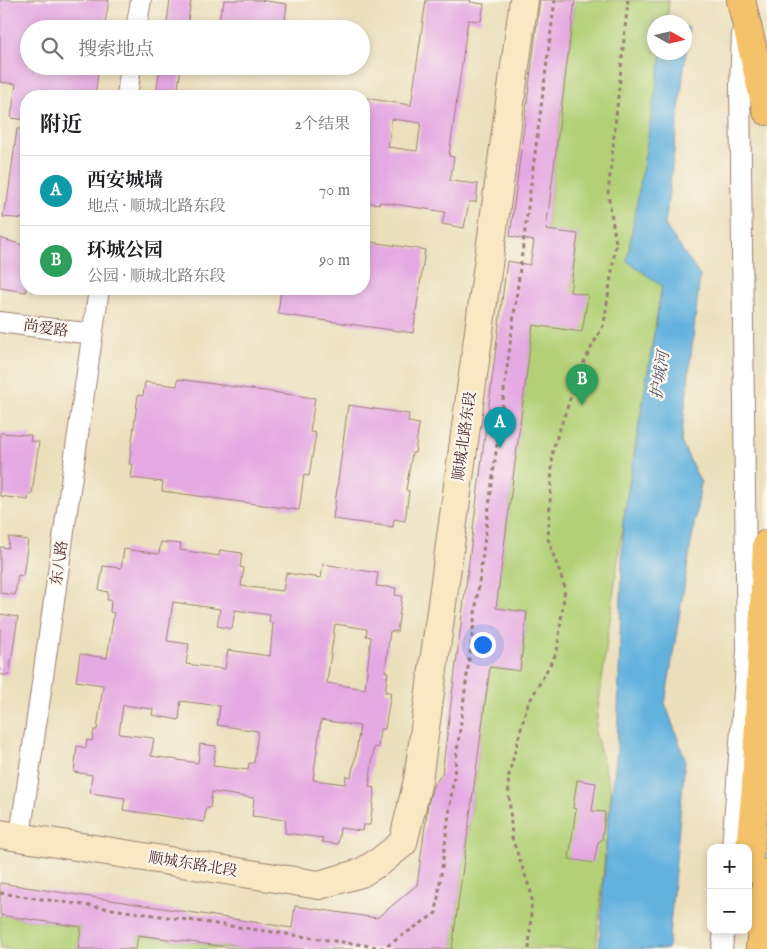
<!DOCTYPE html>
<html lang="zh">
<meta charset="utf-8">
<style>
body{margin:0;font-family:"IM FELL English","Noto Serif SC",serif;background:#f2f2f2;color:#202124}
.controls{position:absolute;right:15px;bottom:15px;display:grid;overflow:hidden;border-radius:10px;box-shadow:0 2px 8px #0003}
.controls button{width:45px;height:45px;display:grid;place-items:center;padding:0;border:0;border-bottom:1px solid #e0e0e0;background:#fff;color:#202124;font:25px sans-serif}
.compass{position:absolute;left:647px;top:15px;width:45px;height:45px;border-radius:50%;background:#fff;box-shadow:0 2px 8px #0003;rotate:98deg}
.you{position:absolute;left:482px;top:644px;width:18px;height:18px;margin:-12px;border:4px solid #fff;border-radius:50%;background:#1a73e8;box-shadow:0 0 0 8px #1a73e833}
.badge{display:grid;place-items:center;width:32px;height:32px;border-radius:50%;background:#2563eb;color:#fff;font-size:16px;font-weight:700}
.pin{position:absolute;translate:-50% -41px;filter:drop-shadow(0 1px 2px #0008)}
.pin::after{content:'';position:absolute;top:26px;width:18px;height:15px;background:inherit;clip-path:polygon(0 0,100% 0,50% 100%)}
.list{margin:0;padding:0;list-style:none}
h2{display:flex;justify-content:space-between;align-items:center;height:65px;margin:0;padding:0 20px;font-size:21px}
h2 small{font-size:16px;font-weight:400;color:#757577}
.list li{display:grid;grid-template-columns:32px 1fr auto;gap:15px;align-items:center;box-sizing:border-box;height:70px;padding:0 20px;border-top:1px solid #e0e0e0}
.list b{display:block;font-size:19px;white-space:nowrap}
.list p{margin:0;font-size:16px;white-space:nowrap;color:#757577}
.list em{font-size:16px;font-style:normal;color:#757577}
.icon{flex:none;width:28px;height:28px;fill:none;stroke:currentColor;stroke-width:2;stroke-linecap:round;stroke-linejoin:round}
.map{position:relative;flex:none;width:767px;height:949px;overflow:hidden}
.search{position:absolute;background:#fff;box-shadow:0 2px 8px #0003;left:20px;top:20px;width:350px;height:55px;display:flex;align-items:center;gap:12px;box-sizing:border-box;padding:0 18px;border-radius:28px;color:#757577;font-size:19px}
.panel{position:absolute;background:#fff;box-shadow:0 2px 8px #0003;left:20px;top:90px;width:350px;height:205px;border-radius:20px}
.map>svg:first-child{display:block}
.green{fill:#b3d077;stroke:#7e7851}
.water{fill:#64b2de;stroke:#576884}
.building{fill:#e4a8e2;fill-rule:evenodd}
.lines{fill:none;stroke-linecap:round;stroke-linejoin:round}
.street-casing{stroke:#9a7f74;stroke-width:22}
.secondary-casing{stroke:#9a7f74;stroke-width:30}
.primary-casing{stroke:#9a7f74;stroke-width:30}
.path{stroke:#9a7f74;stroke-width:3;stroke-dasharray:4 4;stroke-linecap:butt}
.street{stroke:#fff;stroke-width:20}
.secondary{stroke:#fae7c3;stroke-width:28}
.primary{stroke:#f3c26a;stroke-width:28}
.labels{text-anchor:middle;stroke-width:4.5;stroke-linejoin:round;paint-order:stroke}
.street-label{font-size:15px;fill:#4a1f2b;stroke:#fbf7ec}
.water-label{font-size:16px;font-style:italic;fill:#53526a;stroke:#fbf7ec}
</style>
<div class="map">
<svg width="767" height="949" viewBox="0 0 767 949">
<rect width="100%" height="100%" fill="#fbf7ec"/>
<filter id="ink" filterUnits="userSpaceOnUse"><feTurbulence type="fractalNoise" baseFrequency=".02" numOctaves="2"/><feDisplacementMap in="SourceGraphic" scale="10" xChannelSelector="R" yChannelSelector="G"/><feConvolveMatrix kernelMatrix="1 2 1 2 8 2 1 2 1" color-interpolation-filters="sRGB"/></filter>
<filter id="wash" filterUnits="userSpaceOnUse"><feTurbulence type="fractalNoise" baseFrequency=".0096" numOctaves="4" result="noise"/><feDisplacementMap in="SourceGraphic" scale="20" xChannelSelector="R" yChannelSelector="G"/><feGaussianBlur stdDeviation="1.12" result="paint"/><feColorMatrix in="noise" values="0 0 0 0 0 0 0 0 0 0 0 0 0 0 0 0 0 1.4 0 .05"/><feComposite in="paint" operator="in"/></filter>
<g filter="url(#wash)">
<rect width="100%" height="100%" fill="#ebdfbc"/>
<!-- green -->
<g class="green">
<polygon points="575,0 669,0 667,22 654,22 654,52 663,53 662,286 623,522 595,732 611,792 596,949 452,949 490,667 520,670 527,612 496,608 538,284 571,288 578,234 546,230"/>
<polygon points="0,915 81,927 78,949 0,949"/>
<polygon points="138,935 242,949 136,949"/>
</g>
<!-- water -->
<polygon class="water" points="685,27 689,28 665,225 700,276 681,442 701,483 665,703 685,759 668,949 599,949 607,833 617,752 623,522 662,286 627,261 662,53 684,52"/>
<g id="blocks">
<!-- building -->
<g class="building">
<polygon points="0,0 109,0 104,29 29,29 29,66 99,66 95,96 26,96 26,120 11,118 16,84 0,82"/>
<polygon points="170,0 191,0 187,29 166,29"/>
<polygon points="224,0 260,0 287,4 284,29 218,29 221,8 223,8"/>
<path d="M 426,0 L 471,0 L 470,2 L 484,4 L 481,21 L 468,20 L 449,156 L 454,157 L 450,181 L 478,184 L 476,202 L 469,202 L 464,228 L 442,224 L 445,212 L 380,202 L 379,204 L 364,202 L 364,98 L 411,105 ZM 392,119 L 421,123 L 417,151 L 388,147 Z"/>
<polygon points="540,0 575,0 546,230 578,234 570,292 588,295 582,332 533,325 496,608 527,612 520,671 490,667 452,949 242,949 138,935 136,949 78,949 81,927 0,915 0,883 292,928 295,906 377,918 417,885 428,804 433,786 442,774 507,261 530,265 534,241 510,236"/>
<polygon points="160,66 181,66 177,96 156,96"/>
<polygon points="17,129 26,129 26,219 3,217 5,203 7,203"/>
<polygon points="0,238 26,246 26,292 0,288"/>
<polygon points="364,241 425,250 413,333 278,314 281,289 309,292 310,289 364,289"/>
<polygon points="178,379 315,398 310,432 316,433 309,476 304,475 299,510 162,491 163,482 131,478 133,464 129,464 138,395 143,396 145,382 177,386"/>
<polygon points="348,405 409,414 408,422 419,424 415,453 412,453 406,490 409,491 405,521 394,519 393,527 333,519"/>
<polygon points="0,433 31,435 30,441 39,442 32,494 29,494 28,500 0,496"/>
<polygon points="9,537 28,540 23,576 18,575 15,595 0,593 0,547 8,548"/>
<path d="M 161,542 L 181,544 L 180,550 L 219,556 L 220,550 L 242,553 L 240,567 L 244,568 L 241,586 L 283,591 L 286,573 L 321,578 L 323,564 L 378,573 L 376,586 L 396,588 L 395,595 L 402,596 L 397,632 L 390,631 L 385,672 L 388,672 L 385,692 L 391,692 L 385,729 L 380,729 L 378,748 L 374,747 L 369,787 L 375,788 L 370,825 L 363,825 L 362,831 L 340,828 L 338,844 L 322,842 L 323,838 L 285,833 L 286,820 L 252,816 L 254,798 L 212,792 L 210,808 L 206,808 L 204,822 L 123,810 L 125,798 L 90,793 L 92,775 L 74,772 L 77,746 L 86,748 L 87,740 L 92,741 L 94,730 L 97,730 L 103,685 L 76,681 L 80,654 L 107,658 L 114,613 L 110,612 L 111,600 L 107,600 L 108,592 L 99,590 L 103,566 L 121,568 L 124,549 L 159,554 ZM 173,602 L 220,609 L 217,626 L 232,629 L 235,610 L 270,615 L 269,622 L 273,623 L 270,656 L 228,650 L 225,669 L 186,664 L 189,644 L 167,641 ZM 335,624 L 367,629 L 366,636 L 371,637 L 365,689 L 327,683 ZM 181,701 L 220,706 L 217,725 L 258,731 L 254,763 L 249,763 L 248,770 L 213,766 L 216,746 L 200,744 L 198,763 L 151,756 L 154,738 L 119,734 L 123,705 L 153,709 L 152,715 L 179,720 ZM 321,720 L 360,726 L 354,766 L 353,766 L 351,777 L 346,776 L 345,784 L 313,780 Z"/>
<polygon points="0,614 18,617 9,675 0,675"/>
<polygon points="577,780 596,783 592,811 605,812 602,840 598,842 594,863 569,859 576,809 573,808"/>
</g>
</g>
</g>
<g filter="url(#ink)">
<use href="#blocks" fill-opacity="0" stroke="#9a7f74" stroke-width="1"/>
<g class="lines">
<!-- street casing -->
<g class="street-casing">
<g id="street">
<polyline points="136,29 141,0"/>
<polyline points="127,96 131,66"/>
<polyline points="0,322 92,334"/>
<polyline points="20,836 99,289"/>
<polyline points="732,848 747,651 740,85 742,33"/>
<polyline points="722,949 724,930"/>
</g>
</g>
<!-- secondary casing -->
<g class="secondary-casing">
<polyline id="secondary" points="0,834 319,885 361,873 382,860 403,843 418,780 524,0"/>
</g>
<!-- primary casing -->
<g class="primary-casing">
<g id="primary">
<polyline points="741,0 767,111"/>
<polyline points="748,869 756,788 767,544"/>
<polyline points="760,949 767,873"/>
</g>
</g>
<!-- path -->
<g class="path">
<polyline points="0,893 384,948 436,913 555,0"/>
<polyline points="529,949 532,895 512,838 508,778 527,706 557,652 565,588 548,539 553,449 581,367 604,324 616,243 608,194 628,0"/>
</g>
<!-- street -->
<use href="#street" class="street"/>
<!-- secondary -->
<use href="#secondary" class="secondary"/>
<!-- primary -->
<use href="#primary" class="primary"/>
</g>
</g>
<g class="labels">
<!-- street labels -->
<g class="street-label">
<text transform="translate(46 328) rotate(8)" y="5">尚爱路</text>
<text transform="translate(464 436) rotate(-82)" y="5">顺城北路东段</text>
<text transform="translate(59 563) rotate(-82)" y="5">东八路</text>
<text transform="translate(193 864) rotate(9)" y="5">顺城东路北段</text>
</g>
<!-- water labels -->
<g class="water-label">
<text transform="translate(659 375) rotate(-81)" y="6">护城河</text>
</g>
</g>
</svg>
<div class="controls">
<button>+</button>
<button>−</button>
</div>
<svg class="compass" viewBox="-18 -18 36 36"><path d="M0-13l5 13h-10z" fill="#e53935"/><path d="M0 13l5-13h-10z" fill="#757577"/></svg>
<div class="you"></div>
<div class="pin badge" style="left:500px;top:448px;background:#0f9aa8">A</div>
<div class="pin badge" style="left:582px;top:405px;background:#2e9e5b">B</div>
<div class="search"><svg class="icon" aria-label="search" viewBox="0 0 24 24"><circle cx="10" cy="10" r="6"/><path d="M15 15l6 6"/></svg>搜索地点</div>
<section class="panel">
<h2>附近<small>2个结果</small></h2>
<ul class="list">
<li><span class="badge" style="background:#0f9aa8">A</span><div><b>西安城墙</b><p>地点 · 顺城北路东段</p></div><em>70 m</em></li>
<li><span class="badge" style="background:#2e9e5b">B</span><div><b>环城公园</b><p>公园 · 顺城北路东段</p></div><em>90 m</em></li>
</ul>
</section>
</div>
